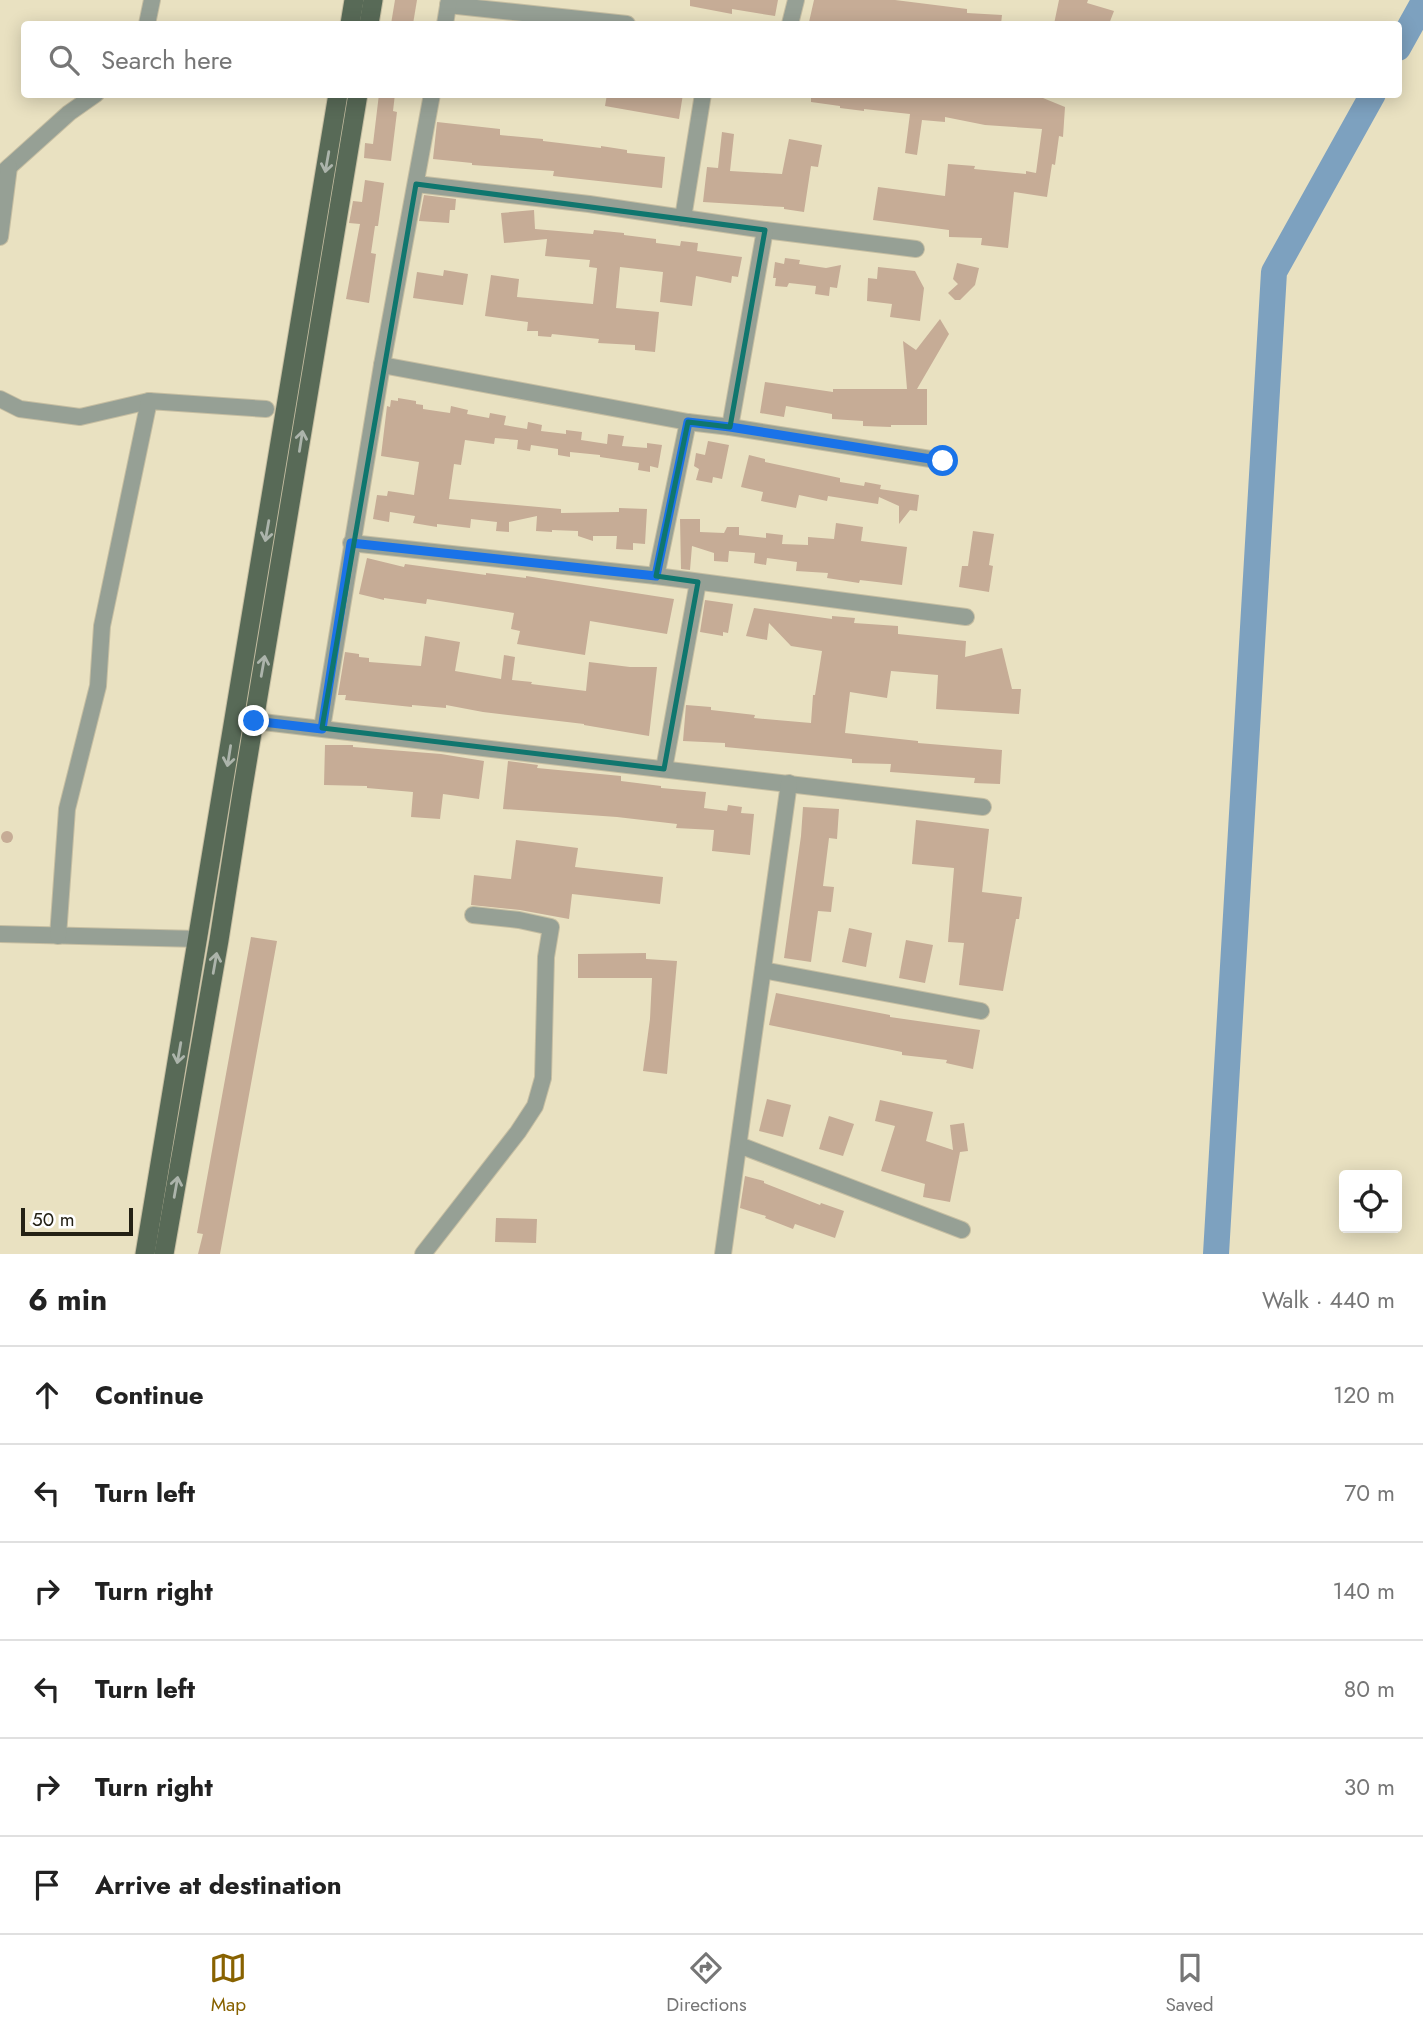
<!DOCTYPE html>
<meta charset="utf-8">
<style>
body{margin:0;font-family:Jost,sans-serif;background:#f6f6f6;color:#222}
.controls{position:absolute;right:21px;bottom:21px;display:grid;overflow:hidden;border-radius:7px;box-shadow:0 4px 18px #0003}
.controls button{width:63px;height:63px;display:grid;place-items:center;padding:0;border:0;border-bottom:2px solid #e0e0e0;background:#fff;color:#222;font:35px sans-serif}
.scale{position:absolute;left:21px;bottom:18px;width:112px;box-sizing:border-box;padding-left:7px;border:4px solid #242115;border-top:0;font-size:19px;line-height:24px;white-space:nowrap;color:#242115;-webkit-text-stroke:5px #fff;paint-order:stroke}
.stop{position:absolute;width:21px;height:21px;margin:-16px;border:5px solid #1a73e8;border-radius:50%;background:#fff}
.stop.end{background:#1a73e8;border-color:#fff;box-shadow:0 2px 7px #0008}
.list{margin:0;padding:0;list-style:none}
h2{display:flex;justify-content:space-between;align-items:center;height:91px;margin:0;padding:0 28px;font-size:30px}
h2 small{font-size:23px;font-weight:400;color:#767676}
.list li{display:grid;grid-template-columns:46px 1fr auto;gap:21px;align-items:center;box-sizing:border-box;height:98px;padding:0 28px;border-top:2px solid #e0e0e0}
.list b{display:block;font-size:26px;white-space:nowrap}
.list em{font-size:23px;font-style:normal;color:#767676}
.icon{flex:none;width:38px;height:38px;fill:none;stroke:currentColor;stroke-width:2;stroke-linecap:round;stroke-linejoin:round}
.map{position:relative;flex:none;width:1423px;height:1254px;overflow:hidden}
.search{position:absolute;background:#fff;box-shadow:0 4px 18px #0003;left:21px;right:21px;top:21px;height:77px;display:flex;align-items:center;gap:18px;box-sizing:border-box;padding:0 24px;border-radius:7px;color:#767676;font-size:26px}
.sheet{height:679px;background:#fff}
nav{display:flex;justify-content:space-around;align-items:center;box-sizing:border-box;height:98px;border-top:2px solid #e0e0e0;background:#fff;font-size:19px;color:#767676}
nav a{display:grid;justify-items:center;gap:4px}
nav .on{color:#886200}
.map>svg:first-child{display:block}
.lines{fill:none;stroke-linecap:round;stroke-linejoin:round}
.river{stroke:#7da1bf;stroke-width:26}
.building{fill:#c6ac96}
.minor-casing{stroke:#c6bea2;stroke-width:18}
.major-casing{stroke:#c6bea2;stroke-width:21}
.minor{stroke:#96a095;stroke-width:16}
.major{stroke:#586a57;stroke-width:19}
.oneway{stroke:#acb4ab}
.route{stroke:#1a73e8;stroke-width:9}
.marked{fill:none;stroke:#0f766e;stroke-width:5;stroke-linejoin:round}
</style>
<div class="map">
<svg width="1423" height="1254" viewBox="0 0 1423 1254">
<rect width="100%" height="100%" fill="#e9e1c1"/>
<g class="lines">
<!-- river -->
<g class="river">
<polyline points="1398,48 1423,3"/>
<polyline points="1216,1254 1274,272 1373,94"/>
</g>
</g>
<!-- building -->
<g class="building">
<polygon points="395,0 417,0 413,24 391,24"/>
<polygon points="690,0 778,0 775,16 732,9 732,14 690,6"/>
<polygon points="814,0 895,0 967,9 967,13 1002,15 1001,24 819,24 809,22"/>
<polygon points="1059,0 1088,0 1087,3 1114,11 1109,24 1054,24"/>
<polygon points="379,94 395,94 393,111 397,112 391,161 364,158 365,143 373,144"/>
<polygon points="607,94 683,94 679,119 605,106"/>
<polygon points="811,94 987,94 1005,98 1005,95 1043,98 1065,107 1063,137 1059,136 1055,165 1052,164 1047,197 1014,192 1008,248 981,245 982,238 949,237 949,230 873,220 878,187 945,196 948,164 975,166 974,169 1026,174 1026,171 1036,173 1042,129 985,125 945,117 945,122 922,120 917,155 905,153 910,114 864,109 864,111 840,108 840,106 811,102"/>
<polygon points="437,122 500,129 500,135 543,139 543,141 601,148 601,146 627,150 627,153 665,157 662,188 553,176 554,171 472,165 472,163 433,159"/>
<polygon points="722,132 734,134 730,171 782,174 789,139 822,145 818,167 811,166 804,212 784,209 784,207 703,202 707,167 718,168"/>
<polygon points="365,180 384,183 378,226 375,226 371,253 376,254 369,303 346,299 360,224 349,223 353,201 362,202"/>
<polygon points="424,195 456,199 455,210 450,210 449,223 419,221"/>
<polygon points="534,210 535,229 593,234 594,230 624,233 624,235 656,239 656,243 680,246 681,241 698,243 697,251 742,257 738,277 732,276 731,283 696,276 692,306 660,302 663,272 620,267 616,308 659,312 655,352 635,350 635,345 598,343 599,339 552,334 551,337 538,336 538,331 527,331 528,322 485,316 491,275 519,279 517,297 593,304 597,268 589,267 590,260 545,256 547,239 504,243 501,213"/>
<polygon points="785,258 800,260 799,264 826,268 841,265 837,288 830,287 829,296 815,294 816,286 789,283 787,287 775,286 776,278 773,278 775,262 784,264"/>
<polygon points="957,263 979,268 975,285 960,300 955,300 948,293 958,284 953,279"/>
<polygon points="878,267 915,271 924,288 920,321 890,317 892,304 867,301 868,278 877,279"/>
<polygon points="444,270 468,274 463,305 413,298 417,272 443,276"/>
<polygon points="940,319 949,334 917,389 927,389 927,425 891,425 891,427 863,426 863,421 832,419 832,414 786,406 784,417 760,413 765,382 833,392 833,389 907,389 903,341 916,350"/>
<polygon points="398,398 416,401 416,404 423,405 423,409 450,413 451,406 468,410 467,414 489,418 490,413 506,416 504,425 527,429 528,422 542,425 541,431 566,434 566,430 582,432 581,440 607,444 608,434 624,436 622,446 647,448 647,443 662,445 658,468 650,466 650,472 638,470 639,463 600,457 600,455 570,452 570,457 558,455 558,449 531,445 530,451 517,449 518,440 495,438 494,444 465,440 461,465 454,464 449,499 561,509 561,513 619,512 619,508 647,509 645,544 633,543 633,550 616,549 617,536 593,536 593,541 578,536 578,531 552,530 552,532 536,531 537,516 509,522 509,532 496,531 497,522 471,519 470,528 437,524 437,527 413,523 415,516 390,512 389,522 373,519 377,495 387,496 388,491 414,495 419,462 381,456 387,406 390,407 391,400 398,401"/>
<polygon points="708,441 729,445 722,479 713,477 712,483 696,480 699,469 694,466 696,453 705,455"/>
<polygon points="749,455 765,459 765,462 840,478 840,482 864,486 865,482 881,485 880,489 919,495 917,511 910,510 899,524 899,506 879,497 878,504 828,496 827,501 799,495 796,508 761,501 763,492 741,487"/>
<polygon points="680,519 700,519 700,532 724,533 727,527 739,527 739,535 766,538 766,533 783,535 782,544 808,545 808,537 834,539 836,523 863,527 861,541 907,547 902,585 860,580 859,583 827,578 828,573 796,571 797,562 767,558 766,565 754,563 755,553 729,551 728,562 714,561 714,553 692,546 690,570 681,569"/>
<polygon points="973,531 994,534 989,565 993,566 989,592 959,587 962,566 968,566"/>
<polygon points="367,558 404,567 405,564 486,575 486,573 526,578 526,576 674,599 667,634 590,621 585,655 517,644 520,631 511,629 514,613 427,599 426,604 384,598 384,600 359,594"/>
<polygon points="705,600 733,604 728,633 723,632 723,636 700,632"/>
<polygon points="754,608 832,619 832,616 855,618 854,623 898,626 898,634 966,641 965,657 1002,648 1012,689 1021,689 1019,714 936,709 938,675 891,671 887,698 850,692 845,733 918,741 918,743 1002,750 1000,784 974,783 975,778 890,772 891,764 852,763 852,759 725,747 725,743 683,741 686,705 711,707 711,710 755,715 754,718 811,723 813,695 815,695 822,651 791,646 769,623 767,640 746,636"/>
<polygon points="425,636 460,642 455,671 501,679 504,655 515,657 512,680 532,682 531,684 586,691 589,662 630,667 657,667 649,736 584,725 584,724 483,712 446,705 446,708 412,705 412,707 345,700 346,695 338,695 345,652 359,654 359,657 369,658 369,662 421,666"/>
<polygon points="325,745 353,745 353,747 441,754 484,761 479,799 443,794 440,819 411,817 413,792 367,788 367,786 324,785"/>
<polygon points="508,761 538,765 537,768 621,776 621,781 661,786 661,788 706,792 704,808 727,811 728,805 742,807 741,813 754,814 750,855 712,851 714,830 676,828 677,824 617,817 503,809"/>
<polygon points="803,807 839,809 837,839 829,838 823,886 834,887 831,912 818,911 811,962 784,958 801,836"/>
<polygon points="916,820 989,829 982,892 1022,897 1019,919 1016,919 1003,991 959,985 964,943 948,942 954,868 912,864"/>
<circle cx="7" cy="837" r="6"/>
<polygon points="516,840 578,848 575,867 663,877 660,904 572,894 569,919 520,910 471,905 474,875 511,879"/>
<polygon points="849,928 872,933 866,967 842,962"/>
<polygon points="251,937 277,941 220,1254 198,1254 203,1234 197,1233"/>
<polygon points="906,940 933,945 925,983 899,978"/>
<polygon points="646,953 646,959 677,961 667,1074 643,1071 650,1019 652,978 578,978 578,954"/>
<polygon points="776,993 890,1015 890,1017 980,1030 973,1069 946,1063 947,1060 902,1055 902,1052 769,1025"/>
<polygon points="767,1099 791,1105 783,1137 759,1131"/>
<polygon points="880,1100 933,1112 926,1141 953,1150 950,1125 964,1123 968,1151 960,1152 950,1202 923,1197 925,1184 881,1171 895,1126 875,1121"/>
<polygon points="829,1116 854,1124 843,1156 819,1149"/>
<polygon points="745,1176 764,1181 764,1183 820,1205 821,1203 844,1211 835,1238 795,1224 793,1229 765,1218 766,1216 740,1208"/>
<polygon points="496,1218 537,1219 536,1243 495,1242"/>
</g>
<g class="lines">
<!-- minor casing -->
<g class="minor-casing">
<g id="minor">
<polyline points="448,5 627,24"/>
<polyline points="147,24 152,0"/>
<polyline points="445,24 449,0"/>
<polyline points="790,24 796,0"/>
<polyline points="0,175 69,113 96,94"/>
<polyline points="416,184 589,204 765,230 916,249"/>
<polyline points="683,218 703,94"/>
<polyline points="0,237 9,167"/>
<polyline points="382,365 688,422 730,427 943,461"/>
<polyline points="0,399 20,409 80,417 149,401"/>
<polyline points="730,427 765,230"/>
<polyline points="351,543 656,576 966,617"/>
<polyline points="656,576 688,422"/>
<polyline points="254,721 983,807"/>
<polyline points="322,728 382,365 432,94"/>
<polyline points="664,769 698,582"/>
<polyline points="0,934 198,939"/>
<polyline points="58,936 67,809 98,686 102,626 149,401 266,409"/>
<polyline points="763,970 981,1011"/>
<polyline points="739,1145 962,1230"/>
<polyline points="423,1254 518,1132 535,1106 543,1078 546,957 551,927 519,920 473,915"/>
<polyline points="723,1254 789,783"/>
</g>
</g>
<!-- major casing -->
<g class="major-casing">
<g id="major">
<polyline points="350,24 354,0"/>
<polyline points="369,24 373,0"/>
<polyline points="145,1254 338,94"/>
<polyline points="164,1254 219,940 242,793 358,94"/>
</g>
</g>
<!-- minor -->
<use href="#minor" class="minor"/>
<!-- major -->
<use href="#major" class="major"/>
</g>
<!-- one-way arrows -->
<defs><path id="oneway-shaft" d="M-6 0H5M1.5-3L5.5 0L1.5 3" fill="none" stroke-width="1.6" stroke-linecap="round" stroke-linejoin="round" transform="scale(1.75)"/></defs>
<g class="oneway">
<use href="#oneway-shaft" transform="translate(327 162) rotate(100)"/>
<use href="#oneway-shaft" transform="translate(301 441) rotate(-81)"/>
<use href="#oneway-shaft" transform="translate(267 531) rotate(100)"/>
<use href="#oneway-shaft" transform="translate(263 666) rotate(-80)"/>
<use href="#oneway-shaft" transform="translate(229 756) rotate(99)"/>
<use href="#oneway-shaft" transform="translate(215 963) rotate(-80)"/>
<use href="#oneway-shaft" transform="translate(179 1053) rotate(100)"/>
<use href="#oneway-shaft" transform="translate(176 1187) rotate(-80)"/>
</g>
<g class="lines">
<!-- route -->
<polyline class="route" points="254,721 322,729 351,543 656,576 688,422 730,427 943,461"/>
</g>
<!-- marked area -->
<path class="marked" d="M 416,184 L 765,230 L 730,427 L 688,422 L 656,576 L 698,582 L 664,769 L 322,728 Z"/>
</svg>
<div class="controls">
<button><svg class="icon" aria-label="locate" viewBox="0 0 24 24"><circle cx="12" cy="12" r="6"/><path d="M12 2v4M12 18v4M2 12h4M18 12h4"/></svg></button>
</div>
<div class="scale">50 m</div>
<div class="stop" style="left:943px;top:461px"></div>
<div class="stop end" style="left:254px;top:721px"></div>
<div class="search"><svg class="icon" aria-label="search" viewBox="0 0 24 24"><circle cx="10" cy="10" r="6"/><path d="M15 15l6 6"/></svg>Search here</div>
</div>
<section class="sheet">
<h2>6 min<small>Walk · 440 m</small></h2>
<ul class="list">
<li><svg class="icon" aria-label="ahead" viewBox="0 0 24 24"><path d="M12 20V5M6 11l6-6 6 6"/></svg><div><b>Continue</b></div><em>120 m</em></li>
<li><svg class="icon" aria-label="left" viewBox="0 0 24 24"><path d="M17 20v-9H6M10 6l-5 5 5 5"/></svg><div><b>Turn left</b></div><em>70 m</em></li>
<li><svg class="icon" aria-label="right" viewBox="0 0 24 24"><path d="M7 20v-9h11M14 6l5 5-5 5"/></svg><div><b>Turn right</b></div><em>140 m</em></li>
<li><svg class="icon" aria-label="left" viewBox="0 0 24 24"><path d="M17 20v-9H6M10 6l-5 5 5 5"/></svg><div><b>Turn left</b></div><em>80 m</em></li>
<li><svg class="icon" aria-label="right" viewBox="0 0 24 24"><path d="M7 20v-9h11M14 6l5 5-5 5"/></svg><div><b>Turn right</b></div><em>30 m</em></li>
<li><svg class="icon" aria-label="arrive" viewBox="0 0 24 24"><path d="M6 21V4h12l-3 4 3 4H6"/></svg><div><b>Arrive at destination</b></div></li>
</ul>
</section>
<nav>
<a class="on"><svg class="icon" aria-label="map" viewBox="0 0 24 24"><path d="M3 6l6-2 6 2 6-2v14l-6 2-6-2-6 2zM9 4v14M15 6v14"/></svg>Map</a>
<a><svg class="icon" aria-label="directions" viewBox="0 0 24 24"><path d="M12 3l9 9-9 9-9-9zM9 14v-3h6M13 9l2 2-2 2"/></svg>Directions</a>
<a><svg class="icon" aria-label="saved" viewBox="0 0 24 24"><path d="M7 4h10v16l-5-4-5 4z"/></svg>Saved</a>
</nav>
